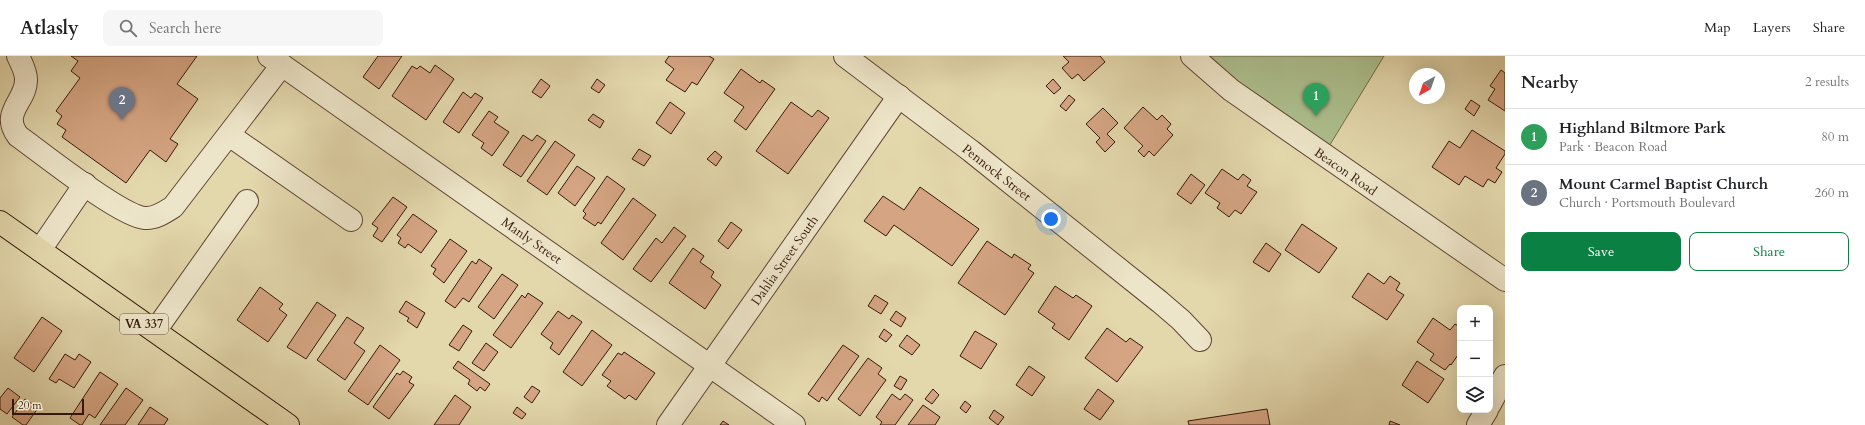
<!DOCTYPE html>
<meta charset="utf-8">
<style>
body{margin:0;font-family:Cardo,serif;background:#f6f6f6;color:#202124}
.controls{position:absolute;right:12px;bottom:12px;display:grid;overflow:hidden;border-radius:8px;box-shadow:0 4px 16px #0002}
.controls button{width:36px;height:36px;display:grid;place-items:center;padding:0;border:0;border-bottom:1px solid #e0e0e0;background:#fff;color:#202124;font:20px sans-serif}
.compass{position:absolute;left:1409px;top:12px;width:36px;height:36px;border-radius:50%;background:#fff;box-shadow:0 4px 16px #0002;rotate:220deg}
.scale{position:absolute;left:12px;bottom:10px;width:72px;box-sizing:border-box;padding-left:4px;border:2px solid #36190c;border-top:0;font-size:11px;line-height:14px;white-space:nowrap;color:#36190c;-webkit-text-stroke:3px #ede5c9;paint-order:stroke}
.you{position:absolute;left:1051px;top:163px;width:14px;height:14px;margin:-10px;border:3px solid #fff;border-radius:50%;background:#1a73e8;box-shadow:0 0 0 6px #1a73e833}
.badge{display:grid;place-items:center;width:26px;height:26px;border-radius:50%;background:#0b8043;color:#fff;font-size:13px;font-weight:700}
.pin{position:absolute;translate:-50% -33px;filter:drop-shadow(0 1px 2px #0008)}
.pin::after{content:'';position:absolute;top:21px;width:14px;height:12px;background:inherit;clip-path:polygon(0 0,100% 0,50% 100%)}
.list{margin:0;padding:0;list-style:none}
h2{display:flex;justify-content:space-between;align-items:center;height:52px;margin:0;padding:0 16px;font-size:17px}
h2 small{font-size:13px;font-weight:400;color:#757577}
.list li{display:grid;grid-template-columns:26px 1fr auto;gap:12px;align-items:center;box-sizing:border-box;height:56px;padding:0 16px;border-top:1px solid #e0e0e0}
.list b{display:block;font-size:15px;white-space:nowrap}
.list p{margin:0;font-size:13px;white-space:nowrap;color:#757577}
.list em{font-size:13px;font-style:normal;color:#757577}
.actions{display:flex;gap:8px;padding:12px 16px}
.actions a{flex:1;padding:9px 0;border:1px solid #0b8043;border-radius:8px;text-align:center;font-size:14px;color:#0b8043}
.actions .main{background:#0b8043;color:#fff}
.icon{flex:none;width:22px;height:22px;fill:none;stroke:currentColor;stroke-width:2;stroke-linecap:round;stroke-linejoin:round}
.map{position:relative;flex:none;width:1505px;height:369px;overflow:hidden}
header{display:flex;align-items:center;gap:24px;box-sizing:border-box;height:56px;padding:0 20px;background:#fff;border-bottom:1px solid #e0e0e0}
header strong{font-size:19px}
nav{display:flex;gap:22px;margin-inline-start:auto;font-size:14px}
.search{width:280px;height:36px;background:#f6f6f6;display:flex;align-items:center;gap:10px;box-sizing:border-box;padding:0 14px;border-radius:8px;color:#757577;font-size:15px}
main{display:flex}
aside{flex:1;background:#fff}
.map>svg:first-child{display:block}
.green{fill:#adbf8e;stroke:#726c4d}
.building{fill:#d5a583;stroke:#36190c}
.lines{fill:none;stroke-linecap:round;stroke-linejoin:round}
.minor-casing{stroke:#614834;stroke-width:24}
.major-casing{stroke:#36190c;stroke-width:24}
.minor{stroke:#ede5c9;stroke-width:22}
.major{stroke:#e3d7ac;stroke-width:22}
.labels{text-anchor:middle;stroke-width:3.5;stroke-linejoin:round;paint-order:stroke}
.shield{fill:#ede5c9;stroke:#6d5645;stroke-width:1}
.shield-label{font-size:12px;font-weight:bold;fill:#36190c}
.street-label{font-size:13px;fill:#36190c;stroke:#ede5c9}
</style>
<header>
<strong>Atlasly</strong>
<div class="search"><svg class="icon" aria-label="search" viewBox="0 0 24 24"><circle cx="10" cy="10" r="6"/><path d="M15 15l6 6"/></svg>Search here</div>
<nav><a>Map</a><a>Layers</a><a>Share</a></nav>
</header>
<main>
<div class="map">
<svg width="1505" height="369" viewBox="0 0 1505 369">
<rect width="100%" height="100%" fill="#e3d7ac"/>
<filter id="stains"><feTurbulence type="fractalNoise" baseFrequency=".005" numOctaves="4"/><feColorMatrix values="0 0 0 0 .2 0 0 0 0 .09 0 0 0 0 .02 0 0 0 .5 -.17"/></filter>
<radialGradient id="worn" r=".72"><stop offset=".6" stop-color="#630" stop-opacity="0"/><stop offset="1" stop-color="#630" stop-opacity=".3"/></radialGradient>
<!-- green -->
<polygon class="green" points="1210,0 1384,0 1328,92 1240,28"/>
<!-- building -->
<g class="building">
<polygon points="71,0 197,0 177,28 198,43 170,83 178,88 166,106 150,94 126,127 62,81 66,74 57,68 62,60 56,55 80,22 71,15 78,5"/>
<polygon points="378,0 402,0 379,33 363,21"/>
<polygon points="669,0 709,0 714,3 697,29 692,26 685,36 666,24 674,13 665,6"/>
<polygon points="1063,0 1100,0 1105,6 1084,25 1078,18 1072,23 1062,12 1069,6"/>
<polygon points="435,9 454,23 426,64 392,40 412,10 417,13 420,10 430,17"/>
<polygon points="741,13 760,27 762,24 775,33 746,74 734,65 744,51 724,37"/>
<polygon points="1501,14 1505,17 1505,55 1488,44 1495,33 1490,30"/>
<polygon points="541,23 550,30 541,42 532,36"/>
<polygon points="597,23 605,29 599,37 591,32"/>
<polygon points="1053,23 1061,32 1054,38 1046,30"/>
<polygon points="463,36 471,42 475,37 483,42 459,77 443,66"/>
<polygon points="1069,39 1075,44 1066,55 1060,50"/>
<polygon points="1471,44 1480,50 1474,60 1465,53"/>
<polygon points="670,46 685,57 671,78 656,67"/>
<polygon points="791,46 812,61 818,54 829,62 788,118 756,95"/>
<polygon points="1143,51 1157,64 1162,59 1171,68 1167,73 1173,79 1154,100 1149,95 1144,101 1138,95 1143,90 1124,72"/>
<polygon points="1103,52 1118,67 1107,78 1115,86 1105,96 1096,86 1100,82 1086,68"/>
<polygon points="489,55 498,61 494,66 509,76 492,100 481,92 484,87 472,79"/>
<polygon points="593,58 604,65 600,72 588,64"/>
<polygon points="1472,74 1505,95 1505,98 1496,112 1502,116 1495,127 1488,123 1483,131 1465,120 1459,129 1432,111 1449,85 1460,92"/>
<polygon points="523,79 532,85 537,79 546,85 521,121 503,109"/>
<polygon points="555,85 575,99 547,139 527,125"/>
<polygon points="639,93 651,100 644,110 632,103"/>
<polygon points="715,95 722,101 716,110 707,103"/>
<polygon points="577,110 595,122 575,150 558,137"/>
<polygon points="1222,113 1238,124 1243,118 1251,124 1247,130 1257,136 1241,158 1235,154 1229,161 1217,152 1220,147 1205,137"/>
<polygon points="1191,118 1205,129 1191,148 1177,138"/>
<polygon points="607,120 625,133 601,168 598,166 595,170 583,162 586,158 583,155"/>
<polygon points="920,131 979,173 952,210 894,169 886,180 864,165 883,140 904,154"/>
<polygon points="393,141 407,151 382,186 373,180 378,172 372,168"/>
<polygon points="633,142 656,159 623,204 601,187"/>
<polygon points="413,158 437,175 421,197 408,188 405,192 398,187 401,182 397,179"/>
<polygon points="731,166 742,174 728,193 718,185"/>
<polygon points="1302,168 1337,192 1319,217 1285,194"/>
<polygon points="674,171 686,180 651,226 633,213 656,182 662,187"/>
<polygon points="450,183 467,195 444,227 433,218 436,213 431,210"/>
<polygon points="987,185 1012,202 1014,198 1031,209 1028,213 1034,217 1005,259 958,227"/>
<polygon points="1266,187 1281,198 1269,216 1253,206"/>
<polygon points="693,192 704,200 700,206 714,216 711,221 721,229 705,253 669,227"/>
<polygon points="479,203 492,212 469,246 463,242 455,252 445,245 472,205 476,208"/>
<polygon points="1368,217 1384,228 1390,220 1400,227 1396,234 1404,239 1387,264 1352,241"/>
<polygon points="502,218 518,229 494,263 478,251"/>
<polygon points="1055,230 1073,242 1076,239 1092,250 1069,284 1052,272 1055,268 1038,256"/>
<polygon points="260,231 283,248 279,253 287,259 268,286 237,264"/>
<polygon points="528,237 543,247 511,292 493,279 522,239 525,242"/>
<polygon points="875,239 888,247 881,258 868,250"/>
<polygon points="406,245 425,257 417,272 407,265 409,262 399,256"/>
<polygon points="317,246 336,259 306,303 287,291"/>
<polygon points="558,255 569,263 572,259 582,266 559,299 550,292 553,287 541,278"/>
<polygon points="896,255 906,262 901,271 890,264"/>
<polygon points="42,261 62,275 34,316 14,302"/>
<polygon points="347,261 364,272 354,287 365,295 345,324 317,304"/>
<polygon points="1433,262 1450,274 1455,268 1460,271 1460,296 1451,309 1450,308 1445,314 1430,304 1434,298 1417,286"/>
<polygon points="463,269 472,275 459,295 449,289"/>
<polygon points="1107,272 1126,286 1130,282 1143,291 1117,326 1085,302"/>
<polygon points="884,273 892,279 886,286 879,281"/>
<polygon points="592,274 612,289 582,330 563,316"/>
<polygon points="975,275 997,288 981,313 960,300"/>
<polygon points="907,279 920,289 912,299 899,290"/>
<polygon points="486,287 498,296 484,315 472,307"/>
<polygon points="380,289 400,304 368,349 348,335"/>
<polygon points="843,289 859,300 827,345 822,341 819,346 808,338"/>
<polygon points="624,296 655,317 636,344 629,339 625,343 607,330 611,325 602,319 618,297 622,299"/>
<polygon points="65,298 75,304 79,298 91,306 74,332 59,323 56,327 49,323"/>
<polygon points="868,302 882,312 878,318 886,324 860,360 838,343"/>
<polygon points="458,305 490,328 485,335 480,331 477,335 468,328 470,324 453,312"/>
<polygon points="1417,305 1444,323 1428,347 1402,329"/>
<polygon points="1029,310 1045,321 1032,340 1016,329"/>
<polygon points="403,315 412,321 409,326 414,329 389,363 373,351 397,317 400,319"/>
<polygon points="100,316 118,328 95,362 89,358 82,369 80,369 70,362"/>
<polygon points="900,320 907,324 901,334 894,330"/>
<polygon points="532,330 540,335 532,347 524,341"/>
<polygon points="8,332 20,341 7,358 0,353 0,342"/>
<polygon points="126,332 143,344 125,369 100,369"/>
<polygon points="933,333 939,339 932,348 925,343"/>
<polygon points="1098,333 1114,345 1100,364 1084,353"/>
<polygon points="892,338 900,344 905,338 913,344 895,369 880,369 882,366 876,361"/>
<polygon points="455,339 471,351 459,369 434,369"/>
<polygon points="25,343 38,352 26,369 23,369 12,361"/>
<polygon points="965,345 971,350 966,357 960,352"/>
<polygon points="923,349 940,361 935,369 908,369"/>
<polygon points="150,351 168,363 164,369 138,369"/>
<polygon points="517,351 526,358 522,363 513,357"/>
<polygon points="1267,353 1270,369 1189,369 1188,365"/>
<polygon points="994,354 1004,361 998,369 989,362"/>
<polygon points="723,365 729,369 720,369"/>
<polygon points="1390,365 1400,369 1389,369"/>
</g>
<g class="lines">
<!-- minor casing -->
<g class="minor-casing">
<g id="minor">
<path d="M 18,0 C 21,6 26,16 26,23 C 27,45 0,56 18,80 C 42,97 120,160 145,162 C 155,163 165,156 173,151 L 282,9"/>
<polyline points="269,0 794,369"/>
<polyline points="845,0 971,95 1160,246 1181,264 1200,284"/>
<polyline points="1192,0 1231,34 1505,224"/>
<polyline points="229,79 351,164"/>
<polyline points="40,194 85,128"/>
<polyline points="155,275 247,145"/>
<polyline points="1490,348 1505,320"/>
<polyline points="668,369 899,40"/>
<polyline points="1478,369 1487,354"/>
</g>
</g>
<!-- major casing -->
<g class="major-casing">
<polyline id="major" points="0,166 288,369"/>
</g>
<!-- minor -->
<use href="#minor" class="minor"/>
<!-- major -->
<use href="#major" class="major"/>
</g>
<g class="labels">
<!-- shield labels -->
<rect class="shield" x="120" y="258" width="48" height="20" rx="3"/>
<g class="shield-label">
<text x="144" y="272">VA 337</text>
</g>
<!-- street labels -->
<g class="street-label">
<text transform="translate(1346 115) rotate(35)" y="5">Beacon Road</text>
<text transform="translate(997 116) rotate(38)" y="5">Pennock Street</text>
<text transform="translate(532 184) rotate(35)" y="5">Manly Street</text>
<text transform="translate(784 204) rotate(-55)" y="5">Dahlia Street South</text>
</g>
</g>
<rect width="100%" height="100%" filter="url(#stains)"/>
<rect width="100%" height="100%" fill="url(#worn)"/>
</svg>
<div class="controls">
<button>+</button>
<button>−</button>
<button><svg class="icon" aria-label="layers" viewBox="0 0 24 24"><path d="M12 4l9 5-9 5-9-5zM3 14l9 5 9-5"/></svg></button>
</div>
<svg class="compass" viewBox="-18 -18 36 36"><path d="M0-13l5 13h-10z" fill="#e53935"/><path d="M0 13l5-13h-10z" fill="#757577"/></svg>
<div class="scale">20 m</div>
<div class="you"></div>
<div class="pin badge" style="left:1316px;top:60px;background:#2e9e5b">1</div>
<div class="pin badge" style="left:122px;top:64px;background:#6b7280">2</div>
</div>
<aside>
<h2>Nearby<small>2 results</small></h2>
<ul class="list">
<li><span class="badge" style="background:#2e9e5b">1</span><div><b>Highland Biltmore Park</b><p>Park · Beacon Road</p></div><em>80 m</em></li>
<li><span class="badge" style="background:#6b7280">2</span><div><b>Mount Carmel Baptist Church</b><p>Church · Portsmouth Boulevard</p></div><em>260 m</em></li>
</ul>
<div class="actions"><a class="main">Save</a><a>Share</a></div>
</aside>
</main>
